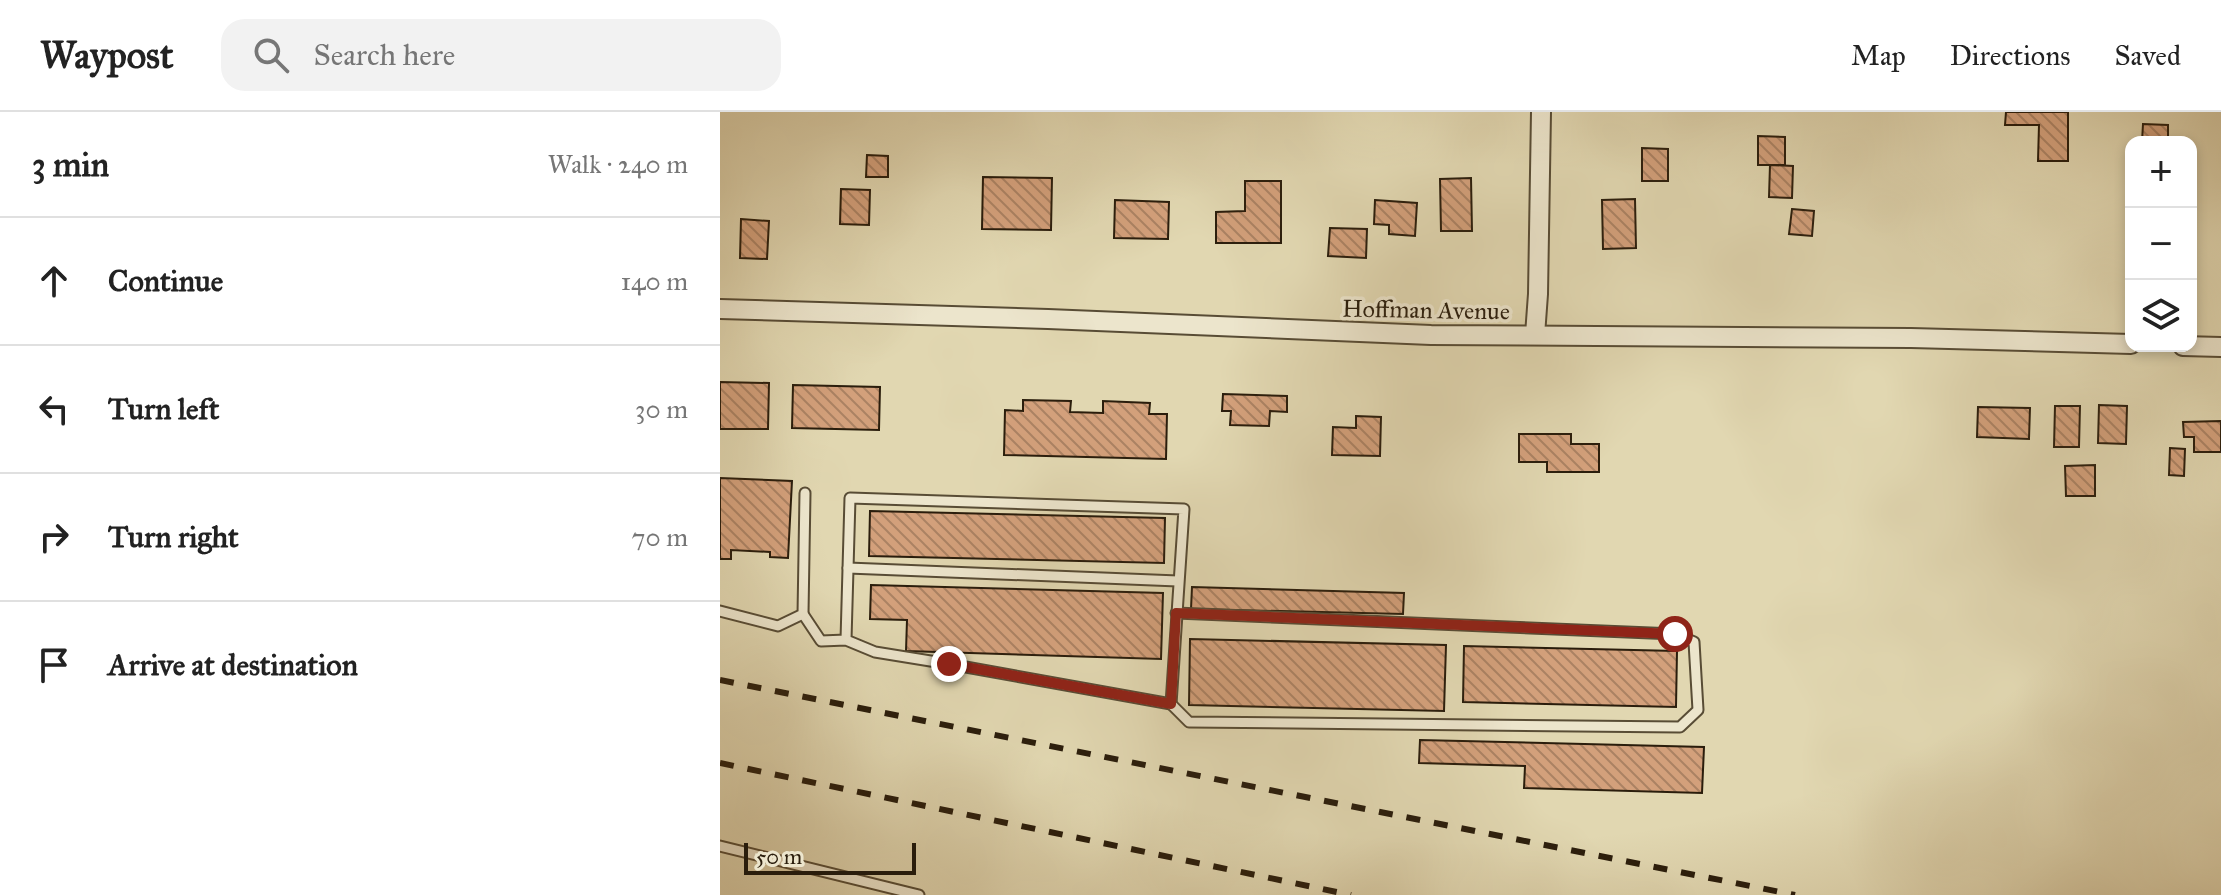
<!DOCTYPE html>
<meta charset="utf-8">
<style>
body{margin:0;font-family:"IM FELL Great Primer",serif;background:#f2f2f2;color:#222}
.controls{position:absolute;right:24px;top:24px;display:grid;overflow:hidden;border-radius:16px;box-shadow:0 4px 12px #0003}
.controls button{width:72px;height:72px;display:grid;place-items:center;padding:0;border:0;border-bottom:2px solid #e0e0e0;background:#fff;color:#222;font:40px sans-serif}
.scale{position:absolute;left:24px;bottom:20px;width:172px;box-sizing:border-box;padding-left:8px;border:4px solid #2a1d0c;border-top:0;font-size:22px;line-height:28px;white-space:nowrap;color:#2a1d0c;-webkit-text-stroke:6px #ece5cc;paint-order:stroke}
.stop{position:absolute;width:24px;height:24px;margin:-18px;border:6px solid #8f2418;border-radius:50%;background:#fff}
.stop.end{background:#8f2418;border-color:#fff;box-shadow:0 2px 8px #0008}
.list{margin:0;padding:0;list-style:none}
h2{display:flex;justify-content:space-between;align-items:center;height:104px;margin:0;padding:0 32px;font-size:34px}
h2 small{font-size:26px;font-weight:400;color:#767676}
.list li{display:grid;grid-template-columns:52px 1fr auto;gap:24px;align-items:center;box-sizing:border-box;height:128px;padding:0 32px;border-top:2px solid #e0e0e0}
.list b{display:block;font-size:30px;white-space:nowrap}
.list em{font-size:26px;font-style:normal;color:#767676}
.icon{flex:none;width:44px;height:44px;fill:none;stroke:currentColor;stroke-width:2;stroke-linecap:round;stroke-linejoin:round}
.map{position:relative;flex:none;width:1501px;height:783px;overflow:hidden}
header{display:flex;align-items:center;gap:48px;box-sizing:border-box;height:112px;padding:0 40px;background:#fff;border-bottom:2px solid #e0e0e0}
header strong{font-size:38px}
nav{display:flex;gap:44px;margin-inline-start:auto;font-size:28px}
.search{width:560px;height:72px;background:#f2f2f2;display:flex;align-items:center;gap:20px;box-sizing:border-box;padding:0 28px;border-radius:24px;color:#767676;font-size:30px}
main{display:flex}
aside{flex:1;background:#fff}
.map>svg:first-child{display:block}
.building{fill:url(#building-back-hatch);stroke:#2a1d0c;stroke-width:2}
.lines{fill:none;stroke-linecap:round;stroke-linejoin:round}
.lane-casing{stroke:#584c35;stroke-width:13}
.street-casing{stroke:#584c35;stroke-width:22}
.lane{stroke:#ece5cc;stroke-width:9}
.street{stroke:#ece5cc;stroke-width:18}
.rail{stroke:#2a1d0c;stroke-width:6;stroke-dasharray:14 14;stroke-linecap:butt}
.route{stroke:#8f2418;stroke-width:10}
.labels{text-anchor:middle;stroke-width:7;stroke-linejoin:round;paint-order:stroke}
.street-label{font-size:24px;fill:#2a1d0c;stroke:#ece5cc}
</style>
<header>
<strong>Waypost</strong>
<div class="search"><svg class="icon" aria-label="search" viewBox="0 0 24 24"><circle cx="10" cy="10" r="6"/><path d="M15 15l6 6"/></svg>Search here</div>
<nav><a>Map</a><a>Directions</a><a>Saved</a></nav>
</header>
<main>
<aside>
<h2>3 min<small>Walk · 240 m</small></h2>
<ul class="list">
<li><svg class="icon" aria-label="ahead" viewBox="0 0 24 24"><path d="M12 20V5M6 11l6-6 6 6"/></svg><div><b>Continue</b></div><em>140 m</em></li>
<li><svg class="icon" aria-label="left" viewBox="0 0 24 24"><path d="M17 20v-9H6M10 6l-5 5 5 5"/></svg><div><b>Turn left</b></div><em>30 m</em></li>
<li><svg class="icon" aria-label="right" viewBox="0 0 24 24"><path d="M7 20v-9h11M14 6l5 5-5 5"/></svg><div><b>Turn right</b></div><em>70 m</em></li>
<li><svg class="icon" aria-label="arrive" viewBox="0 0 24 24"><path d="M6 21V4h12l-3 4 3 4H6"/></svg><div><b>Arrive at destination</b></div></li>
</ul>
</aside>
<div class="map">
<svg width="1501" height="783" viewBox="0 0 1501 783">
<defs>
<pattern id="building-back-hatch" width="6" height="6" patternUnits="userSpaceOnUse" patternTransform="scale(2)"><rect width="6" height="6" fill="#d3a07b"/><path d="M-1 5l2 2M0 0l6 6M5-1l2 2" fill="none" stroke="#ab8263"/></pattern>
</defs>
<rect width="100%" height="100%" fill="#e1d7b1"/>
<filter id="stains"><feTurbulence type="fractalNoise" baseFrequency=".0025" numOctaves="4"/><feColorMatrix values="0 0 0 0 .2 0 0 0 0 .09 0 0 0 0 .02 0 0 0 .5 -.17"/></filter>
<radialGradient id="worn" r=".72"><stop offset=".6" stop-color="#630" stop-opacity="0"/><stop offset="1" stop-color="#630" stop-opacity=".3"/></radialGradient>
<!-- building -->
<g class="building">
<polygon points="1286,0 1348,0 1348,49 1318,49 1319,13 1285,13"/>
<polygon points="1423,12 1448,13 1448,30 1422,30"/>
<polygon points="1038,24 1065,25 1065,53 1038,53"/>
<polygon points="922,36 948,37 948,69 922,69"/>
<polygon points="147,43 168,44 168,65 146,65"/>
<polygon points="1050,53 1073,54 1072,86 1049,85"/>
<polygon points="263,65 332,66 331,118 262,117"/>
<polygon points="751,66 752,119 721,119 720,67"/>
<polygon points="525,69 561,69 561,131 496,131 496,100 525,99"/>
<polygon points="121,77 150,78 149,113 120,112"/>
<polygon points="915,87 916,136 883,137 882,88"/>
<polygon points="395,88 449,90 448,127 394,126"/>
<polygon points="655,88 697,91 695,124 669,122 669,113 654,112"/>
<polygon points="1072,97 1094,99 1092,124 1069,122"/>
<polygon points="21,107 49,109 47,147 20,146"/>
<polygon points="610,116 647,117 646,146 608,144"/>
<polygon points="0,270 49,271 48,317 0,317"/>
<polygon points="73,273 160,275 159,318 72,316"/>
<polygon points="503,282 567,284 567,300 550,299 549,314 510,313 511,299 502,299"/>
<polygon points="303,288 351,289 350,300 383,301 383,289 430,291 429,302 447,302 446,347 284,343 285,298 303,299"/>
<polygon points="1379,293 1407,294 1406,332 1378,331"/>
<polygon points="1335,294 1360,294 1359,335 1334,335"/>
<polygon points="1258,295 1310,296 1309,327 1257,325"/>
<polygon points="636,304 661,305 660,344 612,343 613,315 636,316"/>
<polygon points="1501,309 1501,340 1474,340 1474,325 1464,325 1463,310"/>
<polygon points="799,322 851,322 851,332 879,332 879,360 827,360 827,350 799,350"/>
<polygon points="1450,336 1465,337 1464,364 1449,363"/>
<polygon points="1375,353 1375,384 1346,384 1345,354"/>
<polygon points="0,366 72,369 68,446 50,445 50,440 11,438 11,447 0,447"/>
<polygon points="150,399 445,406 444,451 149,444"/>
<polygon points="151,473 443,481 441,547 186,539 187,508 150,507"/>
<polygon points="472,475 684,481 683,502 471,497"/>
<polygon points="470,527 726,533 724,599 469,593"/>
<polygon points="744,534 957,539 956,595 743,590"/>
<polygon points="700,628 984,635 982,681 804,676 805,654 699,651"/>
</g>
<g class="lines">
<!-- lane casing -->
<g class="lane-casing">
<g id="lane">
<polyline points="128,456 458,469"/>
<polyline points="0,499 58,514 83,502 85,381"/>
<polyline points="83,502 101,529 126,528 155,540 229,552 451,592 464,397 130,386 126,528"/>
<polyline points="451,592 469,610 960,615 978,598 974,530 955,522 456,501"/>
<polyline points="0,734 199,783"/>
</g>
</g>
<!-- street casing -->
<g class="street-casing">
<g id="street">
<polyline points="0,197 328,207 711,223 1191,226 1411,232"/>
<polyline points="815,223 818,182 821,0"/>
<polyline points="1463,234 1501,235"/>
</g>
</g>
<!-- lane -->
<use href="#lane" class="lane"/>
<!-- street -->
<use href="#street" class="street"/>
<!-- rail -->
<g class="rail">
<polyline points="0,568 1075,783"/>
<polyline points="0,651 631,783"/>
</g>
</g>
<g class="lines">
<!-- route -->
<polyline class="route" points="229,552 451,592 456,501 955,522"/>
</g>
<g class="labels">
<!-- street labels -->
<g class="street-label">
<text transform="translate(706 198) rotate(1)" y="8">Hoffman Avenue</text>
</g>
</g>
<rect width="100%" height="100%" filter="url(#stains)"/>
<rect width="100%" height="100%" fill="url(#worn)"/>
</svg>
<div class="controls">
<button>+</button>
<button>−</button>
<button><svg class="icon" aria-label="layers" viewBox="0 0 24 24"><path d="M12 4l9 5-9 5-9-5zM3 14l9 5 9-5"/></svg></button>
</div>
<div class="scale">50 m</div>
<div class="stop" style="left:955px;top:522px"></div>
<div class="stop end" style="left:229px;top:552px"></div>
</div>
</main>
